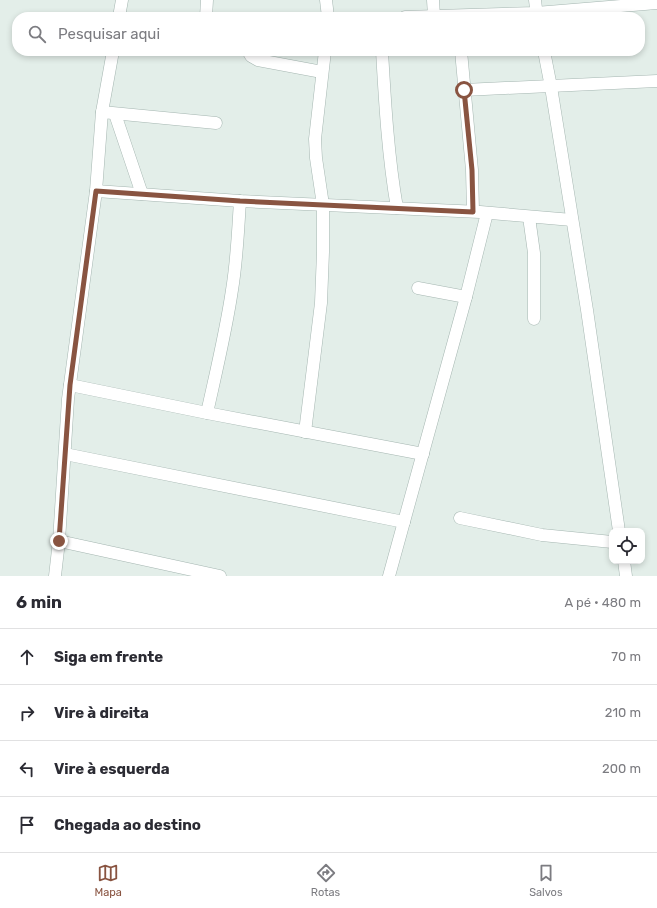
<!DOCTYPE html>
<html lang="pt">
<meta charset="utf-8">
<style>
body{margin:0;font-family:Rubik,sans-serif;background:#f2f2f3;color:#2b2b33}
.controls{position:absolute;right:12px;bottom:12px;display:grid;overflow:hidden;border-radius:8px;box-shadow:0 2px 6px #0003}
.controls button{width:36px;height:36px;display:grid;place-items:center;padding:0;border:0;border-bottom:1px solid #e1e1e2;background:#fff;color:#2b2b33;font:20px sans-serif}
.stop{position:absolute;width:12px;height:12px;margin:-9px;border:3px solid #895441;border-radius:50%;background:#fff}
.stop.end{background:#895441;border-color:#fff;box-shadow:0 1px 4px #0008}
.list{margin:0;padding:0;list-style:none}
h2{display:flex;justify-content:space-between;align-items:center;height:52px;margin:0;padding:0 16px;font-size:17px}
h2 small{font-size:13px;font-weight:400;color:#7c7c81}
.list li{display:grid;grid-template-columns:26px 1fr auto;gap:12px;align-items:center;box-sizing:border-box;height:56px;padding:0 16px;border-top:1px solid #e1e1e2}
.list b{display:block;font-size:15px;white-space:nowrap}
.list em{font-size:13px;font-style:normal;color:#7c7c81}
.icon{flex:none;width:22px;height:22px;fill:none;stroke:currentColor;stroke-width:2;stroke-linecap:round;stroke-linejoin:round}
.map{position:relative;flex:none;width:657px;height:576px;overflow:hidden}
.search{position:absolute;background:#fff;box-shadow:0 2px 6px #0003;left:12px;right:12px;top:12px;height:44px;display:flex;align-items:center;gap:10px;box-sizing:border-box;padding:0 14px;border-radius:16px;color:#7c7c81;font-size:15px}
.sheet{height:276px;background:#fff}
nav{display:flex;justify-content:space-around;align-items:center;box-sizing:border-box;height:56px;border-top:1px solid #e1e1e2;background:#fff;font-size:11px;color:#7c7c81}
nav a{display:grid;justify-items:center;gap:2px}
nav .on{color:#895441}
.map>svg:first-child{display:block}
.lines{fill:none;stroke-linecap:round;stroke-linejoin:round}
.minor-casing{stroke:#a5b6b1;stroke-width:13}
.minor{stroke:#fff;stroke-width:12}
.route{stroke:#895441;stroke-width:5}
</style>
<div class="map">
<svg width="657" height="576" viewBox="0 0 657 576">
<rect width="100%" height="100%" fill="#e3eee9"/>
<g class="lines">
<!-- minor casing -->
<g class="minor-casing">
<g id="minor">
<polyline points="326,0 328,17"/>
<polyline points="433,0 434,16"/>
<polyline points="535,0 537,17"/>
<polyline points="119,17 122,0"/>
<polyline points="206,17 207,0"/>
<polyline points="405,17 536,13 657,3"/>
<polyline points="113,51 102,112 216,123"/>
<polyline points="248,51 251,56 258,60 322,72"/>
<path d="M 382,51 C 385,103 388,156 397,208"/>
<polyline points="461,51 472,170 473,211"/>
<polyline points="544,51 551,87 587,310 619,531"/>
<polyline points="464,90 657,81"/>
<polyline points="115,114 142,194"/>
<polyline points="96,191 240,201 480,212 572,220"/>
<polyline points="529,217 534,253 534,319"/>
<polyline points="418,288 466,297"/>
<polyline points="70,385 207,413 423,454"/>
<path d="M 207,413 C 216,372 226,331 232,290 C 237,260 238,231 240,201"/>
<polyline points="305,432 321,303 323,252 323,205 316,158 315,139 325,51"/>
<polyline points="65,454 404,522"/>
<polyline points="460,518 542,535 612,542"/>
<polyline points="59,541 220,576"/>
<polyline points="624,561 626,576"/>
<polyline points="55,576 59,541 68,399 96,191 102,112"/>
<polyline points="389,576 466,297 487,213"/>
</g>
</g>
<!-- minor -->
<use href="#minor" class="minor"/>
</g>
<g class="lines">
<!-- route -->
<polyline class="route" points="59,541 70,385 96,191 240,201 473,212 472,170 464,90"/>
</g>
</svg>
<div class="controls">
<button><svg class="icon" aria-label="locate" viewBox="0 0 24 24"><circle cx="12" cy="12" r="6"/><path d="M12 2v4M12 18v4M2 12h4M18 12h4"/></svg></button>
</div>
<div class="stop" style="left:464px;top:90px"></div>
<div class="stop end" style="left:59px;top:541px"></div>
<div class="search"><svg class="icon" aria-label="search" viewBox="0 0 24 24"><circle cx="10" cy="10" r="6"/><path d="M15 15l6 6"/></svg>Pesquisar aqui</div>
</div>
<section class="sheet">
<h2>6 min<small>A pé · 480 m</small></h2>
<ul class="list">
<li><svg class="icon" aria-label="ahead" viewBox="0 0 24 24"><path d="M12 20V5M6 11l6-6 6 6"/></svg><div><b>Siga em frente</b></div><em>70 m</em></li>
<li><svg class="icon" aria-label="right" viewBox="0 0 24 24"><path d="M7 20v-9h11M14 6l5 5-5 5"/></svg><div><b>Vire à direita</b></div><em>210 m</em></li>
<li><svg class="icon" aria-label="left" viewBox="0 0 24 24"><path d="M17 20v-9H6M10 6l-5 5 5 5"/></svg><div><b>Vire à esquerda</b></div><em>200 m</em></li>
<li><svg class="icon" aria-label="arrive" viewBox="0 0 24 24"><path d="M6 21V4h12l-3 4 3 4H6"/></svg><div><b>Chegada ao destino</b></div></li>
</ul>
</section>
<nav>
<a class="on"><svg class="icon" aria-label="map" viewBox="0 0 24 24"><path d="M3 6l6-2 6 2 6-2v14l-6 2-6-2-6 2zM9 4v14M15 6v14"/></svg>Mapa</a>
<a><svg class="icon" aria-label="directions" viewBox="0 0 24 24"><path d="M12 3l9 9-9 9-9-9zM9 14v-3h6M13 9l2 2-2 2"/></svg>Rotas</a>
<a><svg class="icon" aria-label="saved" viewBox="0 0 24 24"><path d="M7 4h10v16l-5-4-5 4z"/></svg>Salvos</a>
</nav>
